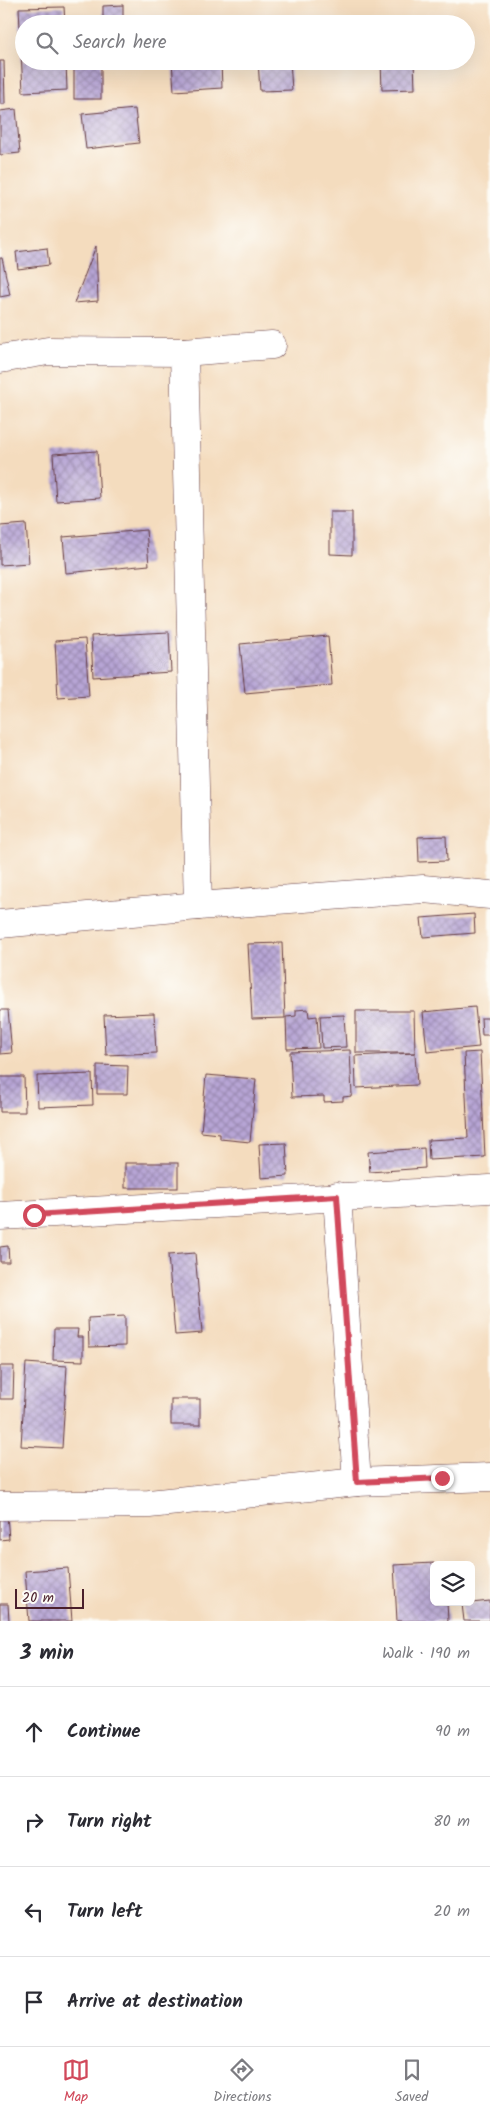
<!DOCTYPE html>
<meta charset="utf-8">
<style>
body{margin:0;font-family:Kalam,sans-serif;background:#f2f2f3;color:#2b2b33}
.controls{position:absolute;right:15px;bottom:15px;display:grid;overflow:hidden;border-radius:8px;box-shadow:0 5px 20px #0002}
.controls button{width:45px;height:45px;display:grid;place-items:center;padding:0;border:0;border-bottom:1px solid #e1e1e2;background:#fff;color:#2b2b33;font:25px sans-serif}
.scale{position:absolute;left:15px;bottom:12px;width:69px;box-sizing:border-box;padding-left:5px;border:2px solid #4a1f2b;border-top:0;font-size:14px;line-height:18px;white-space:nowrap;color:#4a1f2b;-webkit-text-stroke:4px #fdfcf7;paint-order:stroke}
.stop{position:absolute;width:15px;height:15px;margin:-11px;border:4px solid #d1495b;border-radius:50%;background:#fff}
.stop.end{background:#d1495b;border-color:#fff;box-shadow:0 1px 5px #0008}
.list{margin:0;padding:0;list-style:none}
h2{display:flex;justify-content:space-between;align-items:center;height:65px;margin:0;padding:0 20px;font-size:21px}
h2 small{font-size:16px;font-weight:400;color:#7c7c81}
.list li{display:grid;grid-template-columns:32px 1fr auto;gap:15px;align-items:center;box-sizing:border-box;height:90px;padding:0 20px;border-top:1px solid #e1e1e2}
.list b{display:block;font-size:19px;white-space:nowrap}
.list em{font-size:16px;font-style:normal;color:#7c7c81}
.icon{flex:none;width:28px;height:28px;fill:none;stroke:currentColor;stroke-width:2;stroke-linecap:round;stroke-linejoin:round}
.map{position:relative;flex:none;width:490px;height:1621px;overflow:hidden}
.search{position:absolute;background:#fff;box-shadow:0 5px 20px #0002;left:15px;right:15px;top:15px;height:55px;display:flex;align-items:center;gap:12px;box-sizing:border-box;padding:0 18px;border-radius:28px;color:#7c7c81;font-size:19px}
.sheet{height:425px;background:#fff}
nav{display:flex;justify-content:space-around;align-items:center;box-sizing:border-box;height:70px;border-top:1px solid #e1e1e2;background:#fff;font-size:14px;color:#7c7c81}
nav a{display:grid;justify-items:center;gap:2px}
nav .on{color:#d1495b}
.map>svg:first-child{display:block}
.building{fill:url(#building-cross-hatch)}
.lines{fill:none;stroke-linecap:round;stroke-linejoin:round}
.minor-casing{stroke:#643b41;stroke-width:29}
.minor{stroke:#fff;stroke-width:28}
.route{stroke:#d1495b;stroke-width:6}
</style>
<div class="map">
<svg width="490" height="1621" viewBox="0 0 490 1621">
<defs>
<pattern id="building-cross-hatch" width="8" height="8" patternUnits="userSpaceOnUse" patternTransform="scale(1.25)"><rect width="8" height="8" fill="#b7a5d5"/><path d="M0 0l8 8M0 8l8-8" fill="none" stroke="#9786ad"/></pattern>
</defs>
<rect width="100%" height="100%" fill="#fdfcf7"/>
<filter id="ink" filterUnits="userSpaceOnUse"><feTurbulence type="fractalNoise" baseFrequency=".02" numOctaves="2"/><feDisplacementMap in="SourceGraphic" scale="10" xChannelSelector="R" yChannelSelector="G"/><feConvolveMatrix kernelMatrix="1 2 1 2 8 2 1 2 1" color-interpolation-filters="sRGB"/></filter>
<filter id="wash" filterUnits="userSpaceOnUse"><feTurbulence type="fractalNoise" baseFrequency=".0096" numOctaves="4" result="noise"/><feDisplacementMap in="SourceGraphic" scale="20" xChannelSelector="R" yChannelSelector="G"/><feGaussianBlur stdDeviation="1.12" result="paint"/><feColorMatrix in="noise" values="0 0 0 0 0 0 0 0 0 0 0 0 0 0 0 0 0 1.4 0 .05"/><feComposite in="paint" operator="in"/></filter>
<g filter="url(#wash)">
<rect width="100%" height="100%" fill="#f4dcbe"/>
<g id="blocks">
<!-- building -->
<g class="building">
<polygon points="123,5 123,24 103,24 103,6"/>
<polygon points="64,7 65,24 24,24 24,61 66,61 67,90 23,92 19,8"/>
<polygon points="218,20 218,24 184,24 184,22"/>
<polygon points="0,61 4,61 5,104 0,104"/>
<rect x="74" y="61" width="27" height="38"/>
<polygon points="172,61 221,61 222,88 174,91"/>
<polygon points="258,61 290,61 292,90 260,91"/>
<polygon points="381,61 414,61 415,89 382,90"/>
<polygon points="16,109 20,153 0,155 0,111"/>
<polygon points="135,109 139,143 86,149 82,114"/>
<polygon points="96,246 98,301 74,303"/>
<polygon points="47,248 49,265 18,269 16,252"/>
<polygon points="0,258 2,258 10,295 0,297"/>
<polygon points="97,451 100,498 56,501 53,454"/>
<polygon points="330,512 352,512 352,555 330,554"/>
<polygon points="26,524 29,563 0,565 0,526"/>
<polygon points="146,530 149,565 66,573 63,537"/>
<polygon points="169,632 171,672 93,677 91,636"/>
<polygon points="328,636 332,685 245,693 240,644"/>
<polygon points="85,639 89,696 58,698 55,641"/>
<polygon points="446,836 447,861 419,862 418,837"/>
<polygon points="474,914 475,933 423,937 421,918"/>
<polygon points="282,943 285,1018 252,1019 248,944"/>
<polygon points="475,1007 479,1047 427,1052 423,1012"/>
<polygon points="308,1009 309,1017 317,1016 319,1048 287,1049 286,1017 296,1016 296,1010"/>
<polygon points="0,1010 8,1010 12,1053 0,1054"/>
<polygon points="356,1011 414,1011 415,1053 356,1053"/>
<polygon points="154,1013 156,1053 106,1055 104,1015"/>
<polygon points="344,1015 346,1047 322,1048 320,1016"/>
<polygon points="481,1018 490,1018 490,1035 482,1035"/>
<polygon points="350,1050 352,1096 343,1097 343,1101 324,1102 324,1096 292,1097 290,1052"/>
<polygon points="480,1052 485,1157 429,1160 428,1140 468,1138 464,1053"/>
<polygon points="415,1053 417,1085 356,1088 355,1056"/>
<polygon points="97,1065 128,1066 127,1094 97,1094"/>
<polygon points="92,1074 93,1105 38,1107 37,1076"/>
<polygon points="206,1075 256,1079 250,1142 220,1139 220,1134 201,1132"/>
<polygon points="0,1077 24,1077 25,1112 0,1112"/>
<polygon points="286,1143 288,1176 261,1178 259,1144"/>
<polygon points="424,1148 425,1168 370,1172 368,1152"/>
<rect x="125" y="1163" width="53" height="25"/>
<polygon points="8,1246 9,1262 0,1262 0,1247"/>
<polygon points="195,1253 202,1333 175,1335 168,1255"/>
<polygon points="125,1316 125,1346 89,1347 88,1318"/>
<polygon points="54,1329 78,1329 77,1337 83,1337 83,1361 53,1360"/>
<polygon points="26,1363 67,1366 62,1448 21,1446"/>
<polygon points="0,1366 14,1366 13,1399 0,1399"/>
<rect x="171" y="1399" width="29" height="26"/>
<polygon points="7,1516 9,1539 0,1540 0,1517"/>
<polygon points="434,1563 434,1602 447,1602 448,1621 397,1621 394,1565"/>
<polygon points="68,1568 72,1621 29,1621 25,1571"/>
<polygon points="490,1601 490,1621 464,1621 462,1604"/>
<polygon points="0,1604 8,1604 9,1621 0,1621"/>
</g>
</g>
</g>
<g filter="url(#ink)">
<use href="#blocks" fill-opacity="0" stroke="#643b41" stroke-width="1"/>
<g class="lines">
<!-- minor casing -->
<g class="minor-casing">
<g id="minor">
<polyline points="184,352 198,906"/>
<polyline points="0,359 48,351 184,352 272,345"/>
<polyline points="0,924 198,906 423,889 490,895"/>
<polyline points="337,1196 357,1482"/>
<polyline points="0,1216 490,1189"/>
<polyline points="0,1506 149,1504 357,1482 490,1477"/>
</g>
</g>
<!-- minor -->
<use href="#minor" class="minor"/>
</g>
</g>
<g class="lines" filter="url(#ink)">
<!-- route -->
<polyline class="route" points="34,1215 337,1196 357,1482 442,1478"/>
</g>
</svg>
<div class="controls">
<button><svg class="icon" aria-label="layers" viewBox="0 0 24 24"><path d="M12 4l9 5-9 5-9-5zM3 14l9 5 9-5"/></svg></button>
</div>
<div class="scale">20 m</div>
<div class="stop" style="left:34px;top:1215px"></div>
<div class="stop end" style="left:442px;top:1478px"></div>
<div class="search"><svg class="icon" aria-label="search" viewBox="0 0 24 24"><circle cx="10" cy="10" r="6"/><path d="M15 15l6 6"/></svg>Search here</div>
</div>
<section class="sheet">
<h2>3 min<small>Walk · 190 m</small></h2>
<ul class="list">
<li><svg class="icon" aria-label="ahead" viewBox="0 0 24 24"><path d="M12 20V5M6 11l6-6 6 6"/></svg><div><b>Continue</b></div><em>90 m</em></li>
<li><svg class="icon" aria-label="right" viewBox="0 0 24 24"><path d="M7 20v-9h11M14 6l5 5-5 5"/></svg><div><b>Turn right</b></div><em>80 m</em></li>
<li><svg class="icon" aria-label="left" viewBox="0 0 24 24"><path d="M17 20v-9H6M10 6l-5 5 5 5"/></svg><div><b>Turn left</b></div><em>20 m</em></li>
<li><svg class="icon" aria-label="arrive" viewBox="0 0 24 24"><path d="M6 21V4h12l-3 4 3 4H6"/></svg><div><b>Arrive at destination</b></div></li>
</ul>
</section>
<nav>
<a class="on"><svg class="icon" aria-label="map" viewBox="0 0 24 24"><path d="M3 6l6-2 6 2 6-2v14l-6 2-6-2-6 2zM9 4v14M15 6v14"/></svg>Map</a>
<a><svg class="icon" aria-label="directions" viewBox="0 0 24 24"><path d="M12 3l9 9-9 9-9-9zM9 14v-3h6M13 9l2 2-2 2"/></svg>Directions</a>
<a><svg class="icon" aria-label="saved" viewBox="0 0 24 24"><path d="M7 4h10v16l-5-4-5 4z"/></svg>Saved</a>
</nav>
